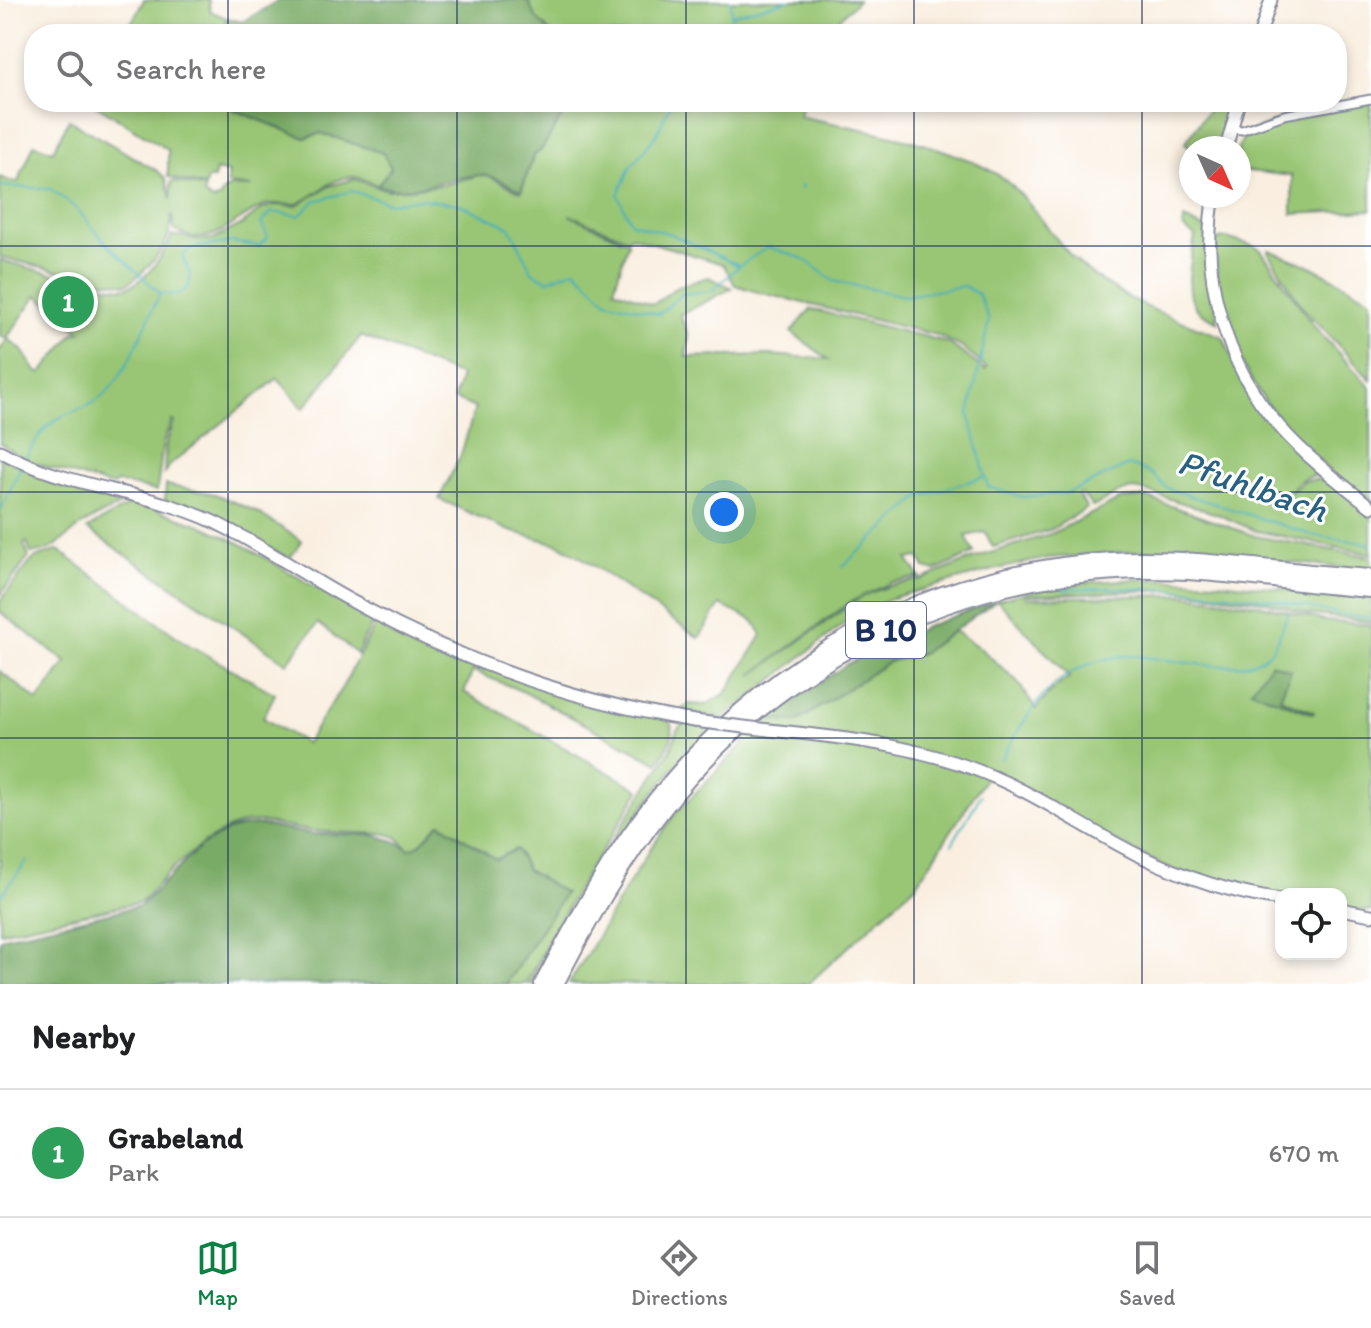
<!DOCTYPE html>
<style>
body{margin:0;font-family:Itim,sans-serif;background:#f2f2f2;color:#202124}
.controls{position:absolute;right:24px;bottom:24px;display:grid;overflow:hidden;border-radius:16px;box-shadow:0 4px 12px #0003}
.controls button{width:72px;height:72px;display:grid;place-items:center;padding:0;border:0;border-bottom:2px solid #e0e0e0;background:#fff;color:#202124;font:40px sans-serif}
.compass{position:absolute;left:1179px;top:136px;width:72px;height:72px;border-radius:50%;background:#fff;box-shadow:0 4px 12px #0003;rotate:135deg}
.you{position:absolute;left:724px;top:512px;width:28px;height:28px;margin:-20px;border:6px solid #fff;border-radius:50%;background:#1a73e8;box-shadow:0 0 0 12px #1a73e833}
.badge{display:grid;place-items:center;width:52px;height:52px;border-radius:50%;background:#0b8043;color:#fff;font-size:26px;font-weight:700}
.pin{position:absolute;translate:-50% -50%;border:4px solid #fff;box-shadow:0 2px 8px #0006}
.list{margin:0;padding:0;list-style:none}
h2{display:flex;justify-content:space-between;align-items:center;height:104px;margin:0;padding:0 32px;font-size:34px}
h2 small{font-size:26px;font-weight:400;color:#757577}
.list li{display:grid;grid-template-columns:52px 1fr auto;gap:24px;align-items:center;box-sizing:border-box;height:128px;padding:0 32px;border-top:2px solid #e0e0e0}
.list b{display:block;font-size:30px;white-space:nowrap}
.list p{margin:0;font-size:26px;white-space:nowrap;color:#757577}
.list em{font-size:26px;font-style:normal;color:#757577}
.icon{flex:none;width:44px;height:44px;fill:none;stroke:currentColor;stroke-width:2;stroke-linecap:round;stroke-linejoin:round}
.map{position:relative;flex:none;width:1371px;height:984px;overflow:hidden}
.search{position:absolute;background:#fff;box-shadow:0 4px 12px #0003;left:24px;right:24px;top:24px;height:88px;display:flex;align-items:center;gap:20px;box-sizing:border-box;padding:0 28px;border-radius:32px;color:#757577;font-size:30px}
.sheet{height:232px;background:#fff}
nav{display:flex;justify-content:space-around;align-items:center;box-sizing:border-box;height:112px;border-top:2px solid #e0e0e0;background:#fff;font-size:22px;color:#757577}
nav a{display:grid;justify-items:center;gap:4px}
nav .on{color:#0b8043}
.map>svg:first-child{display:block}
.green{fill:#99c674;stroke:#5a7a69;stroke-width:2;fill-rule:evenodd}
.forest{fill:#7aab66;stroke:#4a6d62;stroke-width:2}
.lines{fill:none;stroke-linecap:round;stroke-linejoin:round}
.stream{stroke:#3dacb9;stroke-width:2}
.street-casing{stroke:#8a8e9e;stroke-width:11}
.secondary-casing{stroke:#8a8e9e;stroke-width:15}
.highway-casing{stroke:#8a8e9e;stroke-width:18}
.street{stroke:#fff;stroke-width:7}
.secondary{stroke:#fff;stroke-width:11}
.highway{stroke:#fff;stroke-width:14}
.secondary-bridge-casing{stroke:#8a8e9e;stroke-width:15;stroke-linecap:butt}
.secondary-bridge{stroke:#fff;stroke-width:11}
.grid{fill:none;stroke:#1b2f5e;stroke-width:2;stroke-opacity:0.55}
.labels{text-anchor:middle;stroke-width:6;stroke-linejoin:round;paint-order:stroke}
.shield{fill:#fff;stroke:#5f6d8e;stroke-width:2}
.shield-label{font-size:32px;font-weight:bold;fill:#1b2f5e}
.water-label{font-size:36px;font-style:italic;fill:#296182;stroke:#fff}
</style>
<div class="map">
<svg width="1371" height="984" viewBox="0 0 1371 984">
<rect width="100%" height="100%" fill="#fff"/>
<filter id="ink" filterUnits="userSpaceOnUse"><feTurbulence type="fractalNoise" baseFrequency=".0125" numOctaves="2"/><feDisplacementMap in="SourceGraphic" scale="16" xChannelSelector="R" yChannelSelector="G"/><feConvolveMatrix kernelMatrix="1 2 1 2 8 2 1 2 1" color-interpolation-filters="sRGB"/></filter>
<filter id="wash" filterUnits="userSpaceOnUse"><feTurbulence type="fractalNoise" baseFrequency=".006" numOctaves="4" result="noise"/><feDisplacementMap in="SourceGraphic" scale="32" xChannelSelector="R" yChannelSelector="G"/><feGaussianBlur stdDeviation="1.8" result="paint"/><feColorMatrix in="noise" values="0 0 0 0 0 0 0 0 0 0 0 0 0 0 0 0 0 1.4 0 .05"/><feComposite in="paint" operator="in"/></filter>
<g filter="url(#wash)">
<rect width="100%" height="100%" fill="#f9eedf"/>
<!-- green -->
<g class="green">
<polygon points="144,0 209,0 210,11 227,18 219,34 125,34"/>
<polygon points="527,0 858,0 840,18 832,34 552,34 537,19"/>
<path d="M 91,102 L 215,102 L 305,138 L 321,133 L 384,153 L 391,168 L 378,185 C 371,183 362,178 354,177 C 333,176 317,195 299,203 C 288,208 274,200 263,206 C 232,220 212,252 174,230 L 172,214 C 172,244 151,268 127,284 L 97,280 L 0,257 L 0,177 L 9,181 L 18,182 L 34,144 L 53,151 L 69,120 L 159,172 L 166,179 L 171,200 L 171,182 L 174,181 L 205,188 L 204,195 L 213,201 L 220,198 C 224,183 239,187 252,187 L 227,184 L 229,173 L 216,170 L 214,179 L 207,179 L 205,186 L 168,177 L 168,150 Z"/>
<path d="M 571,102 L 803,102 L 799,116 C 863,130 935,140 993,172 C 1025,190 1047,231 1072,257 C 1113,298 1170,317 1223,337 L 1246,389 L 1261,411 L 1324,474 C 1309,476 1297,478 1290,493 L 1304,481 L 1329,478 L 1371,512 L 1371,554 L 1256,531 L 1217,514 L 1145,491 L 1133,489 L 1118,493 L 1093,507 L 1081,493 L 1078,495 L 1087,508 L 1052,529 L 993,547 L 985,532 L 966,536 L 974,553 L 935,571 L 925,568 L 919,557 L 907,559 L 920,577 L 892,582 L 850,602 L 752,675 L 864,595 L 893,585 L 923,579 L 972,559 L 1053,533 L 1121,499 L 1146,497 L 1255,536 L 1371,557 L 1371,570 L 1153,550 L 1048,558 L 997,569 L 895,597 L 856,614 L 724,718 L 684,713 L 681,710 L 689,704 L 706,705 L 726,693 L 762,635 L 754,621 L 720,605 L 699,638 L 584,559 L 558,544 L 510,531 L 439,499 L 461,455 L 475,408 L 454,399 L 461,376 L 361,336 L 303,409 L 278,378 L 170,465 L 164,475 L 166,444 L 174,422 L 172,421 L 163,443 L 157,491 L 117,482 L 112,486 L 27,461 L 0,443 L 0,350 L 7,339 L 0,336 L 0,260 C 23,266 112,292 128,287 C 148,280 165,253 172,235 L 201,240 L 213,239 L 241,225 L 262,209 L 274,205 L 296,206 L 330,186 L 354,179 L 387,190 L 408,189 L 443,185 L 479,175 L 489,176 L 521,192 L 534,156 L 541,150 ZM 569,215 L 628,239 L 630,236 L 723,264 L 735,285 L 754,291 L 937,335 L 960,346 L 987,368 L 985,370 L 950,344 L 938,340 L 811,309 L 791,332 L 828,359 L 769,355 L 686,357 L 689,336 L 680,315 L 732,288 L 709,277 L 678,286 L 654,304 L 614,289 L 628,242 ZM 37,295 L 80,332 L 74,333 L 41,374 L 35,370 L 21,349 L 7,338 Z"/>
<polygon points="1214,102 1236,102 1223,148 1192,148 1185,143"/>
<polygon points="1371,103 1371,210 1292,214 1292,176 1239,170 1238,148 1247,132 1288,117 1322,113"/>
<path d="M 1184,219 L 1208,230 L 1218,322 C 1211,318 1201,314 1196,308 C 1183,289 1192,256 1195,236 L 1183,228 Z"/>
<path d="M 1226,238 L 1254,246 L 1261,250 L 1316,329 L 1371,388 L 1371,500 C 1358,490 1343,482 1331,472 C 1277,426 1230,364 1219,293 C 1216,277 1216,260 1214,244 L 1219,239 Z"/>
<polygon points="1269,250 1313,267 1371,299 1371,380 1302,307 1268,252"/>
<path d="M 0,456 L 40,477 L 121,500 L 123,503 C 110,511 95,517 82,525 C 67,536 51,554 31,553 L 27,542 L 24,544 L 29,557 L 0,595 Z"/>
<polygon points="166,485 215,494 255,511 302,541 290,558 165,501"/>
<polygon points="134,502 201,525 241,544 373,621 357,654 318,623 287,663 87,529"/>
<path d="M 58,550 L 184,642 L 275,694 L 263,718 L 306,743 L 343,686 L 375,625 L 380,620 L 416,639 L 671,722 C 676,736 666,751 658,763 L 524,692 L 473,671 L 464,692 L 640,790 L 574,895 L 525,984 L 506,984 L 564,893 L 527,870 L 516,849 L 496,859 L 441,823 L 418,846 L 409,849 L 397,837 L 387,834 L 311,831 L 260,822 L 244,823 L 229,828 L 202,844 L 170,871 L 141,902 L 0,932 L 0,671 L 38,701 L 66,662 L 0,612 L 0,601 L 30,563 L 35,558 Z"/>
<path d="M 1154,579 L 1218,582 L 1371,597 L 1371,622 L 1308,614 L 1263,601 L 1171,590 L 1025,595 L 1026,598 L 1183,595 L 1262,605 L 1325,621 L 1371,625 L 1371,911 L 1341,909 L 1341,894 L 1281,894 L 1281,900 L 1172,870 L 986,777 L 917,884 L 808,984 L 569,984 L 645,857 L 674,815 L 766,720 L 797,722 L 888,662 L 922,653 L 954,631 L 980,648 L 1017,681 L 1036,709 L 1051,691 L 1069,677 L 997,600 C 1048,584 1100,580 1154,579 ZM 1291,670 L 1280,698 L 1313,713 L 1252,690 Z"/>
<path d="M 683,723 L 710,728 C 634,807 587,888 534,984 L 528,984 L 568,911 L 671,749 L 677,730 Z"/>
</g>
<!-- forest -->
<g class="forest">
<polygon points="279,0 527,0 537,19 552,34 219,34 227,18 242,22"/>
<path d="M 215,102 L 571,102 L 541,150 L 533,156 L 521,191 C 509,185 493,174 479,175 C 447,177 410,197 378,185 L 391,168 L 383,153 L 321,133 L 305,138 Z"/>
<polygon points="997,600 922,653 888,662 797,722 766,720 847,664 928,626"/>
<polygon points="1271,663 1291,670 1280,698 1314,712 1313,714 1251,690"/>
<polygon points="440,823 496,859 516,849 527,870 565,893 506,984 0,984 0,940 4,937 140,906 201,846 229,830 244,826 260,825 311,834 373,835 395,841 409,849 418,846"/>
</g>
<g class="lines">
<!-- stream -->
<g class="stream">
<polyline points="731,15 789,0"/>
<polyline points="724,34 732,26 731,0"/>
<polyline points="671,102 656,136 630,167 618,195 631,223 671,234 738,265"/>
<path d="M 0,186 L 51,189 L 76,208 L 105,242 L 160,293 C 173,296 192,295 190,276 C 190,270 184,264 183,257 L 189,249 L 233,242 L 259,246 L 268,237 L 261,223 L 272,212 L 299,216 L 315,201 L 352,191 L 390,203 L 420,199 L 459,204 L 510,227 L 532,272 L 548,280 L 575,269 L 607,301 L 659,314 L 682,294 L 712,291 L 739,266 L 768,247 L 804,259 L 833,281 L 905,296 L 963,286 L 978,294 L 989,320 L 969,414 L 988,487 L 1022,497 L 1068,493 L 1129,465 L 1151,473 L 1166,488 L 1312,535 L 1371,544"/>
<polyline points="801,189 802,185"/>
<path d="M 25,459 C 33,444 45,425 61,417 C 72,411 86,408 96,401 C 126,381 145,325 160,293"/>
<polyline points="0,511 22,465"/>
<polyline points="842,567 919,497 983,477"/>
<path d="M 1062,589 C 1129,587 1194,589 1261,598 C 1298,603 1333,616 1371,618"/>
<path d="M 1000,760 C 1020,729 1037,693 1069,674 C 1087,664 1106,657 1127,656 C 1163,655 1244,681 1270,652 C 1278,643 1283,625 1288,613"/>
<polyline points="952,844 981,795"/>
<polyline points="0,897 27,861"/>
</g>
</g>
</g>
<g filter="url(#ink)">
<g class="lines">
<!-- street casing -->
<g class="street-casing">
<polyline id="street" points="1231,129 1242,130 1284,115 1371,99"/>
</g>
<!-- secondary casing -->
<g class="secondary-casing">
<g id="secondary">
<polyline points="1260,34 1271,0"/>
<polyline points="1226,148 1239,102"/>
<path d="M 1214,196 C 1199,275 1226,366 1279,426 C 1306,457 1339,482 1371,507"/>
<path d="M 0,451 C 66,488 144,490 212,521 C 263,545 309,579 359,605 C 465,663 575,702 694,721"/>
<path d="M 769,730 C 851,738 932,747 1007,783 C 1052,804 1092,832 1136,854 C 1181,876 1231,893 1281,900"/>
<polyline points="1341,909 1371,915"/>
</g>
</g>
<!-- highway casing -->
<g class="highway-casing">
<g id="highway">
<path d="M 542,984 C 576,920 610,856 656,799 C 768,658 932,571 1112,560 C 1199,555 1285,572 1371,577"/>
<path d="M 556,984 C 588,923 621,863 664,809 C 772,668 940,581 1117,572 C 1202,567 1286,584 1371,590"/>
</g>
</g>
<!-- street -->
<use href="#street" class="street"/>
<!-- secondary -->
<use href="#secondary" class="secondary"/>
<!-- highway -->
<use href="#highway" class="highway"/>
<!-- secondary-bridge casing -->
<g class="secondary-bridge-casing">
<polyline id="secondary-bridge" points="694,721 769,730"/>
</g>
<!-- secondary-bridge -->
<use href="#secondary-bridge" class="secondary-bridge"/>
</g>
</g>
<!-- grid -->
<path class="grid" d="M 228,0 L 228,34M 457,0 L 457,34M 686,0 L 686,34M 914,0 L 914,34M 1142,0 L 1142,34M 228,102 L 228,984M 457,102 L 457,984M 686,102 L 686,984M 914,102 L 914,984M 1142,102 L 1142,984M 0,246 L 1371,246M 0,492 L 1371,492M 0,738 L 1371,738"/>
<g class="labels">
<!-- shield labels -->
<rect class="shield" x="846" y="602" width="80" height="56" rx="6"/>
<g class="shield-label">
<text x="886" y="641">B 10</text>
</g>
<!-- water labels -->
<g class="water-label">
<text transform="translate(1253 485) rotate(19)" y="13">Pfuhlbach</text>
</g>
</g>
</svg>
<div class="controls">
<button><svg class="icon" aria-label="locate" viewBox="0 0 24 24"><circle cx="12" cy="12" r="6"/><path d="M12 2v4M12 18v4M2 12h4M18 12h4"/></svg></button>
</div>
<svg class="compass" viewBox="-18 -18 36 36"><path d="M0-13l5 13h-10z" fill="#e53935"/><path d="M0 13l5-13h-10z" fill="#757577"/></svg>
<div class="you"></div>
<div class="pin badge" style="left:68px;top:302px;background:#2e9e5b">1</div>
<div class="search"><svg class="icon" aria-label="search" viewBox="0 0 24 24"><circle cx="10" cy="10" r="6"/><path d="M15 15l6 6"/></svg>Search here</div>
</div>
<section class="sheet">
<h2>Nearby<small></small></h2>
<ul class="list">
<li><span class="badge" style="background:#2e9e5b">1</span><div><b>Grabeland</b><p>Park</p></div><em>670 m</em></li>
</ul>
</section>
<nav>
<a class="on"><svg class="icon" aria-label="map" viewBox="0 0 24 24"><path d="M3 6l6-2 6 2 6-2v14l-6 2-6-2-6 2zM9 4v14M15 6v14"/></svg>Map</a>
<a><svg class="icon" aria-label="directions" viewBox="0 0 24 24"><path d="M12 3l9 9-9 9-9-9zM9 14v-3h6M13 9l2 2-2 2"/></svg>Directions</a>
<a><svg class="icon" aria-label="saved" viewBox="0 0 24 24"><path d="M7 4h10v16l-5-4-5 4z"/></svg>Saved</a>
</nav>
